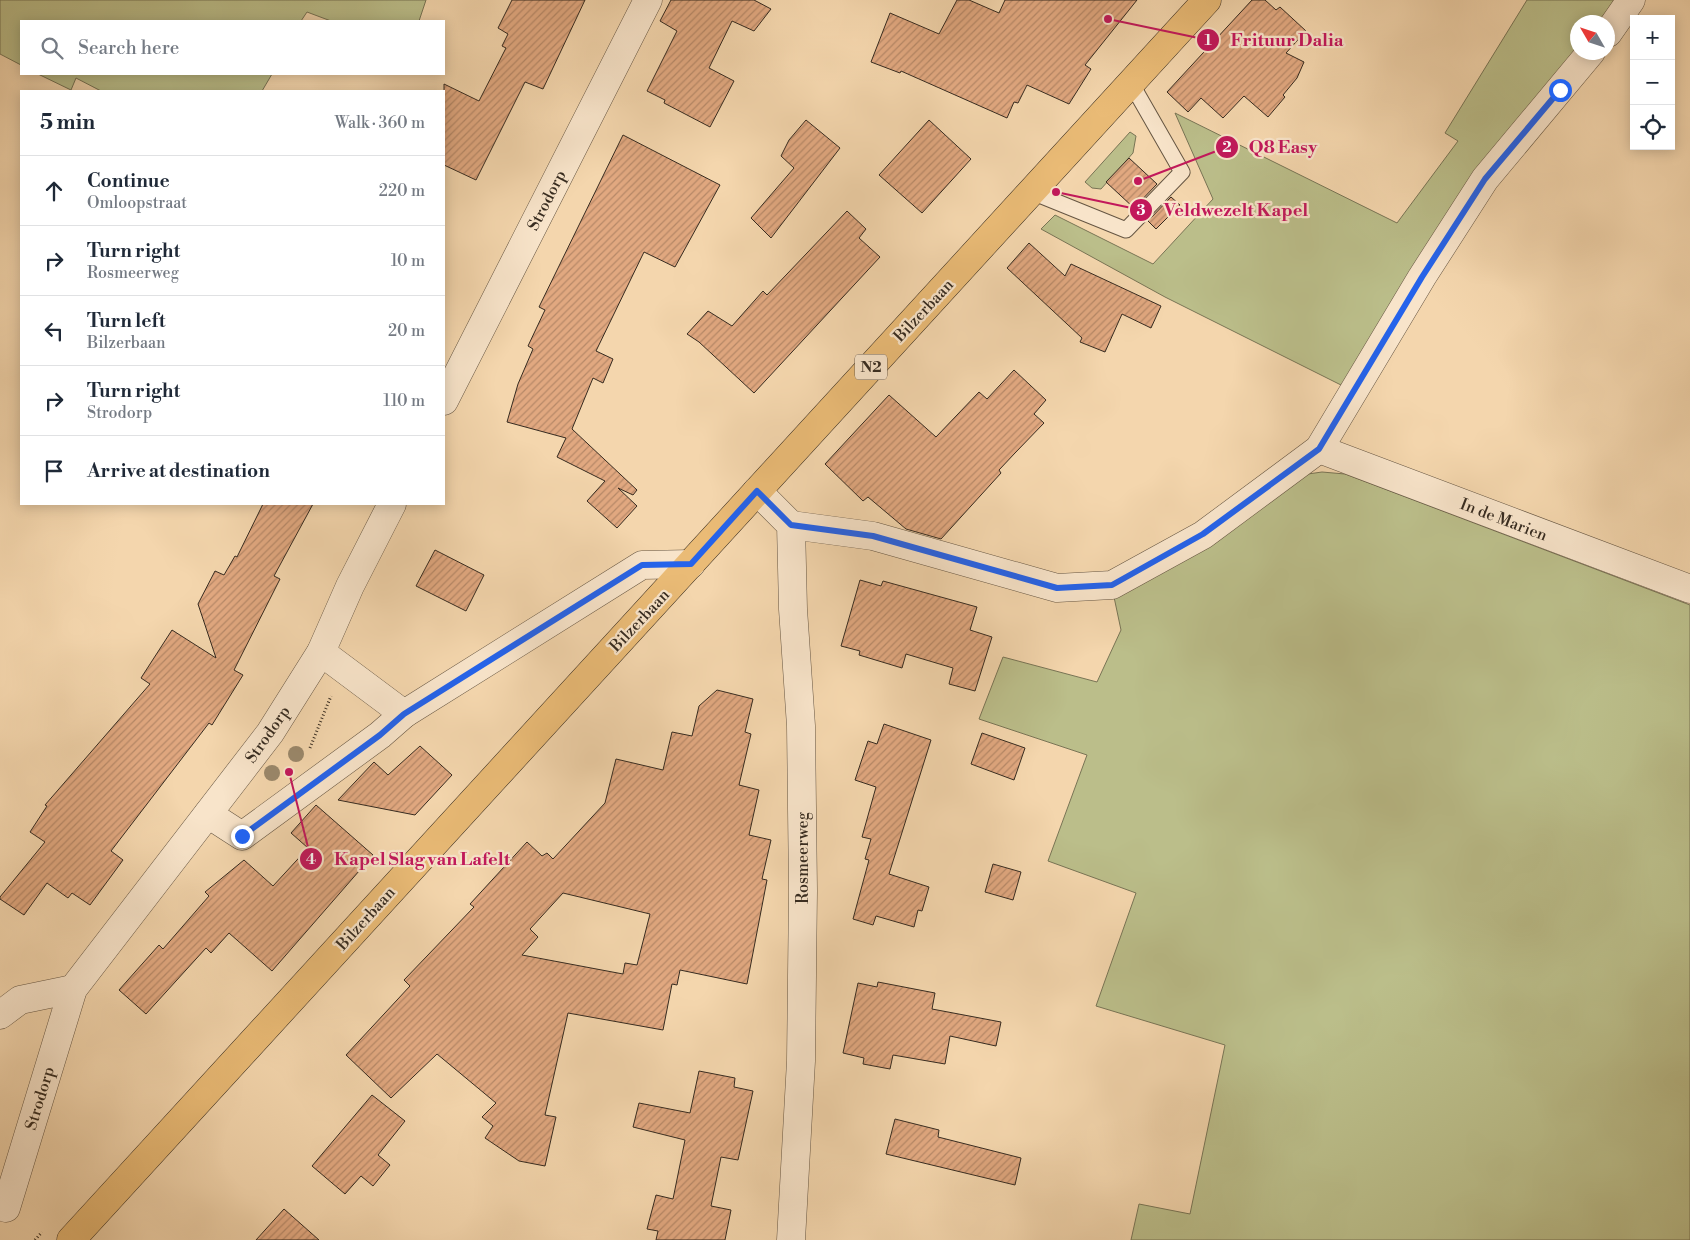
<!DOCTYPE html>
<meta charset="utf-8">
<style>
body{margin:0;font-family:"Libre Bodoni",serif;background:#f6f6f7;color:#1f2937}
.controls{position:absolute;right:15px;top:15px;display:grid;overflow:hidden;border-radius:0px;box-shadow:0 2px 12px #0003}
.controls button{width:45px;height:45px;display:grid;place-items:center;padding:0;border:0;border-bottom:1px solid #e0e1e3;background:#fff;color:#1f2937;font:25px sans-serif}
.compass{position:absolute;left:1570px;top:15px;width:45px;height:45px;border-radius:50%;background:#fff;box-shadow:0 2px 12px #0003;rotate:309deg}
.stop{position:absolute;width:15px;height:15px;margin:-11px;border:4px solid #2563eb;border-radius:50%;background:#fff}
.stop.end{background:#2563eb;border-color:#fff;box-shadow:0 1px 5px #0008}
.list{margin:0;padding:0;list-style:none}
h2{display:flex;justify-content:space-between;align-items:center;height:65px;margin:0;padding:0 20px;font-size:21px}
h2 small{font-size:16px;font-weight:400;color:#747a83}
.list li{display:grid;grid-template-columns:32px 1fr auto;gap:15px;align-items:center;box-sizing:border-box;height:70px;padding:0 20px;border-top:1px solid #e0e1e3}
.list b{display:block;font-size:19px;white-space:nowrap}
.list p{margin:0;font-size:16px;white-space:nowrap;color:#747a83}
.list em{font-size:16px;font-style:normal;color:#747a83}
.icon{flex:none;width:28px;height:28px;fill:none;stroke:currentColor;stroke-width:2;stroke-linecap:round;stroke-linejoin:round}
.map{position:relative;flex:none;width:1690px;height:1240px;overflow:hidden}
.search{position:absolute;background:#fff;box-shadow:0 2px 12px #0003;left:20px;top:20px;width:425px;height:55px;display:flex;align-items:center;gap:12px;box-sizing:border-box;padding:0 18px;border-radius:0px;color:#747a83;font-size:19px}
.panel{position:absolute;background:#fff;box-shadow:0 2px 12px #0003;left:20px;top:90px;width:425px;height:415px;border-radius:0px}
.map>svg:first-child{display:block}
.grass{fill:#bbbe8a;stroke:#787455}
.building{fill:url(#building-hatch);stroke:#362b20;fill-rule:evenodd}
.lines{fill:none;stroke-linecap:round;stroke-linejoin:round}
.lane-casing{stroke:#665643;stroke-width:17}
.street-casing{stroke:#665643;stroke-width:29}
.primary-casing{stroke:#362b20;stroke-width:29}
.path{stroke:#362b20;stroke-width:3;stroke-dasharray:1 2.5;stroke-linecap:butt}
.lane{stroke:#f8e4ca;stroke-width:15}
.street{stroke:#f8e4ca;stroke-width:28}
.primary{stroke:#eabb76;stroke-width:28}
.tree{fill:#9a886b}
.route{stroke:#2563eb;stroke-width:6}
.labels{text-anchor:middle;stroke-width:4.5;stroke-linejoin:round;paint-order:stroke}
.shield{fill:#f8e4ca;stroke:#706253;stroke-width:1}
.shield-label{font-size:15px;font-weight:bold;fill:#362b20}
.street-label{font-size:16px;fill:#362b20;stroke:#f8e4ca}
.leader{fill:none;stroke:#c2185b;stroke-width:2}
.callout-dot{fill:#c2185b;stroke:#f8e4ca;stroke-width:2}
.mark-label{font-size:15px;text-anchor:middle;font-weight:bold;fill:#fff}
.callout-label{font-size:18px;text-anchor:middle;font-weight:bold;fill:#c2185b;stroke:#f8e4ca;stroke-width:4.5;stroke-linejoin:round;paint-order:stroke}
</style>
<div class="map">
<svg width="1690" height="1240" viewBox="0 0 1690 1240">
<defs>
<pattern id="building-hatch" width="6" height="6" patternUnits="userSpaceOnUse" patternTransform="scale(1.25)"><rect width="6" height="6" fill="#e1a880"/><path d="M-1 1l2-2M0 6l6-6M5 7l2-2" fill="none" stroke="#b78968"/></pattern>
</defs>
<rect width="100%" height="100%" fill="#f4d6ad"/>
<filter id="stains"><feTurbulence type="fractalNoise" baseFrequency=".004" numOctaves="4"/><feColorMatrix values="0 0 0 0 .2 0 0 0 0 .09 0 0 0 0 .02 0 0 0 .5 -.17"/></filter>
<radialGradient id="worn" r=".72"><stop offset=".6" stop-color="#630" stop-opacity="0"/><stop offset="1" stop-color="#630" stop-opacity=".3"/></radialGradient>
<!-- grass -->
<g class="grass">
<polygon points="0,0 426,0 419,21 331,21 307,12 301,21 21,21 21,65 0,54"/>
<polygon points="1527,0 1618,0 1601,22 1578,22 1577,51 1347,388 1165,297 1041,229 1055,215 1153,264 1213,199 1175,113 1397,223 1458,141 1445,133"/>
<polygon points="38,74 272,74 262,91 101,91 76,78 71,90"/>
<polygon points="1130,132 1136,136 1133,153 1101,189 1092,188 1085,182"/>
<polygon points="1322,472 1345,474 1690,605 1690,1240 1131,1240 1139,1204 1190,1214 1225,1045 1096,1006 1136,893 1048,861 1087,755 979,719 1003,657 1097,682 1121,630 1114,597 1308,474"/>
</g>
<!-- building -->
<g class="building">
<polygon points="512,0 585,0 543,89 525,82 476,180 444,165 444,84 479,101 506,48 502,46 508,34 498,28"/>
<polygon points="671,0 754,0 771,9 754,31 732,21 709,68 734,81 710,127 664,103 665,100 647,91 677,31 660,21"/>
<polygon points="957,0 969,0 999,13 1005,0 1137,0 1085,65 1091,69 1069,104 1027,85 1018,103 1014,102 1007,118 901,71 900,73 871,62 890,13 939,34"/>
<polygon points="1252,0 1265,0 1276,10 1280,7 1306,31 1286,53 1304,62 1297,78 1283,95 1285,97 1268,117 1244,96 1223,118 1201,98 1188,112 1167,92"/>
<polygon points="806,120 840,148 771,238 751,218 794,168 781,156 789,140"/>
<polygon points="929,120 971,159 922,213 879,175"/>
<polygon points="623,135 720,185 675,267 644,252 596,351 613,359 603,383 593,378 572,429 637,490 633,495 618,488 637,506 617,528 587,501 605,481 557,457 566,438 507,422 518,384 533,349 528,346 545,310 539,307"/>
<polygon points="1129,158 1157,184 1134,208 1106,182"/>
<polygon points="1171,197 1180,205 1156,229 1148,221"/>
<polygon points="847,211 866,229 859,238 880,257 754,393 699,342 687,334 708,311 732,326 763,291 767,295"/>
<polygon points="1029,243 1065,276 1071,264 1161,306 1151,328 1122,314 1105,352 1080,342 1082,338 1007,268"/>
<polygon points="1014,370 1046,400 1034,414 1044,423 1015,453 999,470 1001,473 941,539 906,529 868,497 863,501 825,464 889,395 936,437 979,392 987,399"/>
<polygon points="263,504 313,504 274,576 280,579 234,670 243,675 212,725 209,723 111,851 123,860 90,905 72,893 68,898 47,883 24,915 0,899 0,897 45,842 30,832 47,806 45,805 150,684 141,678 172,630 216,658 198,604 215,571 224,575 235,556 237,557"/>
<polygon points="435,550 484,575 466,611 416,586"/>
<polygon points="860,580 881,586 883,581 977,607 970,630 992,637 975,691 949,684 953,668 906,654 902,668 859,655 860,651 841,646"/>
<path d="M 717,690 L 753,699 L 745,732 L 751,734 L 739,785 L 759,790 L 749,835 L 771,840 L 762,879 L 767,880 L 747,984 L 680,970 L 677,985 L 672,984 L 663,1030 L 568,1013 L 545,1115 L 556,1117 L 545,1166 L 519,1161 L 485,1138 L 493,1126 L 482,1117 L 496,1103 L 437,1054 L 391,1098 L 346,1055 L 410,986 L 404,980 L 474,907 L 470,904 L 527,842 L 542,856 L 547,853 L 553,859 L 605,803 L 616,759 L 663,770 L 672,732 L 692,736 L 699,706 ZM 563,893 L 650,914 L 637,965 L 625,963 L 623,974 L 522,955 L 538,937 L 530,929 Z"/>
<polygon points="884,724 931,740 889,874 929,887 922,911 918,910 914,927 876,916 873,925 853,919 869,860 865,859 871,839 862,837 876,787 855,780 868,741 877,744"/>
<polygon points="982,733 1025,748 1014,780 971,764"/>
<polygon points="420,746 452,775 415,815 338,800 374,762 388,775"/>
<polygon points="316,805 373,855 272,971 229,933 211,953 206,948 146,1014 119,990 159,945 163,949 209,896 205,892 244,860 273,886 308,848 291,833"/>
<polygon points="993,864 1021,872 1013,900 985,892"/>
<polygon points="878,982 935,993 932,1009 1001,1022 996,1046 950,1036 945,1064 893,1055 890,1069 863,1064 864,1058 843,1053 858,983 877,987"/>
<polygon points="699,1071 735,1078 734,1087 753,1091 738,1160 721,1157 711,1206 731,1210 725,1240 656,1240 658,1231 647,1229 656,1195 673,1199 685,1140 633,1127 639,1103 690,1113"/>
<polygon points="372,1095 405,1121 378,1155 390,1165 373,1186 361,1176 345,1194 312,1166"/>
<polygon points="895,1119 939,1130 938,1137 1021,1158 1015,1185 886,1154"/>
<polygon points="284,1209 319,1240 256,1240"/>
</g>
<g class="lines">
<!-- lane casing -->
<g class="lane-casing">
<polyline id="lane" points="1032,192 1126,230 1182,172 1131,83"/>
</g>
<!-- street casing -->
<g class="street-casing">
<g id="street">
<polyline points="1608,33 1631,0"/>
<polyline points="444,401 648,0"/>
<polyline points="1319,449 1690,589"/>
<polyline points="757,491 791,525 793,609 801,726 803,891 801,1061 791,1240"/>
<polyline points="791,525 873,536 1057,588 1112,585 1203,535 1319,449 1422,277 1485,179 1591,52"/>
<polyline points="321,652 404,714 642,565 691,564"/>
<polyline points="208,814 242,836 380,735 404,714"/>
<polyline points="0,1015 20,1000 73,989"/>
<polyline points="6,1208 73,989 270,733 321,652 350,586 392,504"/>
</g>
</g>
<!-- primary casing -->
<g class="primary-casing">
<polyline id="primary" points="71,1240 1207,0"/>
</g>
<!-- path -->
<g class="path">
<polyline points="310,748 331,696"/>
<polyline points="35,1240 42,1232"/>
</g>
<!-- lane -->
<use href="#lane" class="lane"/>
<!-- street -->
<use href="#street" class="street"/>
<!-- primary -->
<use href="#primary" class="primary"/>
</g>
<!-- trees -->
<g class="tree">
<circle cx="296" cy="754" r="8"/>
<circle cx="272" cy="773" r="8"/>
</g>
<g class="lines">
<!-- route -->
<polyline class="route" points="242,836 380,735 404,714 642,565 691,564 757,491 791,525 873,536 1057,588 1112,585 1203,534 1319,449 1422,277 1485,179 1560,90"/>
</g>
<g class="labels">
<!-- shield labels -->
<rect class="shield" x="855" y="354.5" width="32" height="25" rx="4"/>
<g class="shield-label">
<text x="871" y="372">N2</text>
</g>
<!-- street labels -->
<g class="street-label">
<text transform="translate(546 200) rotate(-63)" y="6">Strodorp</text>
<text transform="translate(923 310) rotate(-47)" y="6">Bilzerbaan</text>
<text transform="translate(1504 519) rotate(21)" y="6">In de Marien</text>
<text transform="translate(639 620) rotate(-47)" y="6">Bilzerbaan</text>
<text transform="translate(267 734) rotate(-55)" y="6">Strodorp</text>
<text transform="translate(802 858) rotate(-90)" y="6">Rosmeerweg</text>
<text transform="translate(365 918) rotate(-48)" y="6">Bilzerbaan</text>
<text transform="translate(39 1098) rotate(-73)" y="6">Strodorp</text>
</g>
</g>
<!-- callouts -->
<path class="leader" d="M1108 19L1208 40M1138 181L1227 147M1056 192L1141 210M289 772L311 859"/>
<g class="callout-dot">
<circle cx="1108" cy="19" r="5"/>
<circle cx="1138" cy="181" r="5"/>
<circle cx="1056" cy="192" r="5"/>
<circle cx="289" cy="772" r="5"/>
<circle cx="1208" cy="40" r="12"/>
<circle cx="1227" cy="147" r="12"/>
<circle cx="1141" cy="210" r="12"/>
<circle cx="311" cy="859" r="12"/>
</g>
<g class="mark-label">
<text x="1208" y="45">1</text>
<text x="1227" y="152">2</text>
<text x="1141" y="215">3</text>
<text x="311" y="864">4</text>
</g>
<g class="callout-label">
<text x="1287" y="46">Frituur Dalia</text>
<text x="1283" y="153">Q8 Easy</text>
<text x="1236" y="216">Veldwezelt Kapel</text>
<text x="422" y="865">Kapel Slag van Lafelt</text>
</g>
<rect width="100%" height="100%" filter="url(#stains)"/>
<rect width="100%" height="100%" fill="url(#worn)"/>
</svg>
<div class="controls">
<button>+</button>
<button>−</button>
<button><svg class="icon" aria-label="locate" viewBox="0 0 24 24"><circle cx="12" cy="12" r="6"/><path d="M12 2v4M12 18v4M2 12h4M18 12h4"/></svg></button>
</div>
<svg class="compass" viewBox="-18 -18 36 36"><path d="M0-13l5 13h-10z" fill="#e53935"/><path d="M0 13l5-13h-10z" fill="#747a83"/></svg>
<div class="stop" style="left:1560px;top:90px"></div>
<div class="stop end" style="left:242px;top:836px"></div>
<div class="search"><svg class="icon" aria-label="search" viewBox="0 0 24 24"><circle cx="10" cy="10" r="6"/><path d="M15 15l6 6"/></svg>Search here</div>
<section class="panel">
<h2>5 min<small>Walk · 360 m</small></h2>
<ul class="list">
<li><svg class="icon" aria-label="ahead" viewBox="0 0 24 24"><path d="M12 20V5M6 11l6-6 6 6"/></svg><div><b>Continue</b><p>Omloopstraat</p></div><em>220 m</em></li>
<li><svg class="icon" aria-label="right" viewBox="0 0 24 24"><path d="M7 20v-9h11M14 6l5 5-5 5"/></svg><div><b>Turn right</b><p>Rosmeerweg</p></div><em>10 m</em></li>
<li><svg class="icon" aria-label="left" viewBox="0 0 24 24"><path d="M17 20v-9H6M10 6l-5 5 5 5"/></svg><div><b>Turn left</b><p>Bilzerbaan</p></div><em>20 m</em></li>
<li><svg class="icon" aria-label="right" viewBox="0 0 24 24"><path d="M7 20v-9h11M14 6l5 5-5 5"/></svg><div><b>Turn right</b><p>Strodorp</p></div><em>110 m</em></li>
<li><svg class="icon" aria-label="arrive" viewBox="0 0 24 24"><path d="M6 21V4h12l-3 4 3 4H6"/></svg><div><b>Arrive at destination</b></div></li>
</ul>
</section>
</div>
